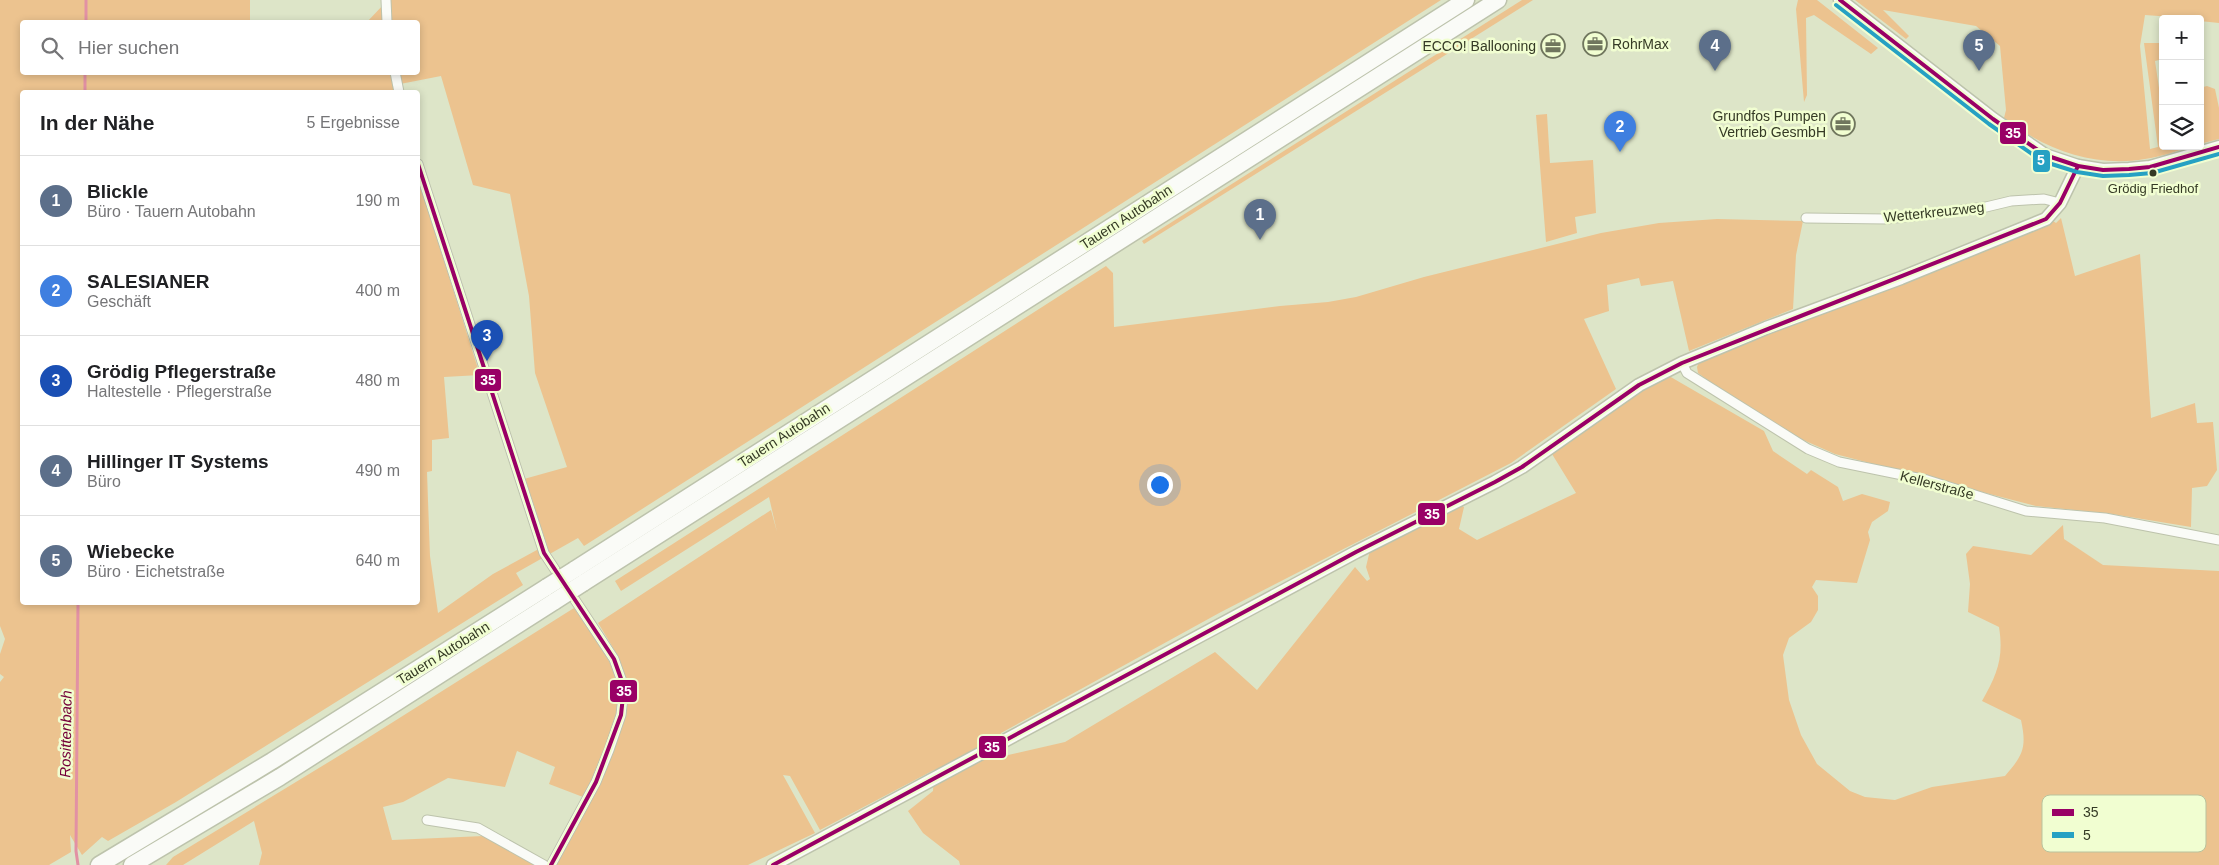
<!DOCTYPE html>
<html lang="de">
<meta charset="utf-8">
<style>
body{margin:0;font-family:Arial,sans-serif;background:#f6f6f6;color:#202124}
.controls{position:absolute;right:15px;top:15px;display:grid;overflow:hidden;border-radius:5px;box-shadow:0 2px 8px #0003}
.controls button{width:45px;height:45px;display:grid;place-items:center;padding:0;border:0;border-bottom:1px solid #e0e0e0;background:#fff;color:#202124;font:25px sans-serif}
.you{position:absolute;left:1159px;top:484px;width:18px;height:18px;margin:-12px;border:4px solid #fff;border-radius:50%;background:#1a73e8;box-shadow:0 0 0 8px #1a73e833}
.badge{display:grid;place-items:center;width:32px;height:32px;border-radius:50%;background:#70765e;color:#fff;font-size:16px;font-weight:700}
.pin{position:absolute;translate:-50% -41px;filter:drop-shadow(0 1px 2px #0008)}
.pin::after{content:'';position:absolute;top:26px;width:18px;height:15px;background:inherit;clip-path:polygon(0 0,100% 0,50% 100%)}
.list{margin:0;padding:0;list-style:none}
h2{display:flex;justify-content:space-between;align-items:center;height:65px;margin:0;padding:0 20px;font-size:21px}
h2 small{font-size:16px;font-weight:400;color:#757577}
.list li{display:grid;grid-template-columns:32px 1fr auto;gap:15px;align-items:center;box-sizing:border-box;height:90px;padding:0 20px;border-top:1px solid #e0e0e0}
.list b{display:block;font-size:19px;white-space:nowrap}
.list p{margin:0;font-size:16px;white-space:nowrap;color:#757577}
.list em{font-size:16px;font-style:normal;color:#757577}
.icon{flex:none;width:28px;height:28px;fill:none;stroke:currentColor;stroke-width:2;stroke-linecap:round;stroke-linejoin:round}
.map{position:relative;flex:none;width:2219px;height:865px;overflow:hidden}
.search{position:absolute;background:#fff;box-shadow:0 2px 8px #0003;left:20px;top:20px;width:400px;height:55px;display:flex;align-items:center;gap:12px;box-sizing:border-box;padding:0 18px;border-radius:5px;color:#757577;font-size:19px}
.panel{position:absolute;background:#fff;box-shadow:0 2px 8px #0003;left:20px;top:90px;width:400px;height:515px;border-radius:5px}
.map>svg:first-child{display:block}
.green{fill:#ecc38f;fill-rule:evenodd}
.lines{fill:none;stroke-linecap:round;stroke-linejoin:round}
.stream{stroke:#e291a4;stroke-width:3}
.street-casing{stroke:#bdc3ac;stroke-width:11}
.secondary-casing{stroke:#bdc3ac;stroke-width:15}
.highway-casing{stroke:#bdc3ac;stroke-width:19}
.street{stroke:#fafbf7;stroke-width:9}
.secondary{stroke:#fafbf7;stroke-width:12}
.highway{stroke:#fafbf7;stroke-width:16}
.highway-bridge-casing{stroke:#bdc3ac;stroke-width:19;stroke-linecap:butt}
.highway-bridge{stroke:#fafbf7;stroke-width:16}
.bus-1-casing{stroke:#f1fed1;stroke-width:8}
.bus-2-casing{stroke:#f1fed1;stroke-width:8}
.bus-1{stroke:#906;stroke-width:4}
.bus-2{stroke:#26a1c3;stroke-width:4}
.bus-dot{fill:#353a25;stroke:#f1fed1;stroke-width:2}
.labels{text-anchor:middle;stroke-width:5;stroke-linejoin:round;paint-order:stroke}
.bus-label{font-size:13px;fill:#353a25;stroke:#f1fed1}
.poi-label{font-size:14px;fill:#353a25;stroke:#f1fed1;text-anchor:end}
.street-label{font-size:14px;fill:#353a25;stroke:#f1fed1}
.water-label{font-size:15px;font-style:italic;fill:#740039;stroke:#f1fed1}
.key{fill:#f1fed1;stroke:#b9c39d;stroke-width:1}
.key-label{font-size:14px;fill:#353a25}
.line-badge{stroke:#f1fed1;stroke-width:2}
.badge-label{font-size:14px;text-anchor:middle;font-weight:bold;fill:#fff}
</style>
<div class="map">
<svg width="2219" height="865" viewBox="0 0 2219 865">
<rect width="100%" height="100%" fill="#dde5c8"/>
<!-- green -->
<g class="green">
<path d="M 0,0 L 250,0 L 250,22 L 22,22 L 22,72 L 418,72 L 418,22 L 367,22 L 384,4 L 384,0 L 1441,0 L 584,546 L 578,538 L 516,573 L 523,585 L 176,802 L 108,841 L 102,837 L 82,855 L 70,835 L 71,852 L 49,865 L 0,865 L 0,682 L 4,677 L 0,674 L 0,654 L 5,639 L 0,626 ZM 441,76 L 473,185 L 510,194 L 529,296 L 535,373 L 567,467 L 524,479 L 546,545 L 493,574 L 438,613 L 430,556 L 427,472 L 432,471 L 432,440 L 449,438 L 444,377 L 480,375 L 418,178 L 418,602 L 22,602 L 22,92 L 396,92 L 395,85 Z"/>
<polygon points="1522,0 1533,0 1144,244 1142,241"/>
<polygon points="1798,0 1817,0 1878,48 1871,54 1814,15 1806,18 1807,95 1804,102 1796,9"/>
<path d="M 1855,0 L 2219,0 L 2219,23 L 2200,21 L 2200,19 L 2145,15 L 2140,46 L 2150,149 L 2158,147 L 2144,43 L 2163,43 L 2163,59 L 2155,61 L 2163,115 L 2163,146 L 2193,146 C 2177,151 2161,157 2145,159 C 2094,168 2044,149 2004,118 L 2006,110 L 2000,46 L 1976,26 L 1883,10 L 1909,36 L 1906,39 Z"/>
<polygon points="2207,86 2215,89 2219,108 2219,139 2200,144 2200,88"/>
<polygon points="1547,114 1550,163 1593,160 1596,213 1575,217 1577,233 1546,242 1536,115"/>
<polygon points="2061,218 2075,276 2140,254 2151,418 2195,403 2197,423 2213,422 2217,470 2207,486 2192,488 2191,527 2112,514 2036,506 1835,454 1801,439 1713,384 1698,373 1697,367 1699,362 1711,356 2022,236 2053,221 2056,223"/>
<path d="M 1717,219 L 1803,221 L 1796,255 L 1793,309 L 1689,351 L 1673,281 L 1641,286 L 1639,278 L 1607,285 L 1609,311 L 1584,319 L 1616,389 L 1511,463 L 1221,612 L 1001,733 L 991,759 L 1065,742 L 1215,652 L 1257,690 L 1355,567 L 1367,581 L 1370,579 L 1366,567 L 1370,550 L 1460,505 L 1464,507 L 1459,529 L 1477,540 L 1576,493 L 1552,454 L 1641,390 L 1669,376 L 1764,431 L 1773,451 L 1807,474 L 1811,470 L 1838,487 L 1843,501 L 1862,494 L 1890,502 L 1888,511 L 1872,522 L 1868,532 L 1870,540 L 1857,583 L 1816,580 L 1812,587 L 1818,596 L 1818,610 L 1811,622 L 1789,638 L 1783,655 L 1789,700 L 1801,735 L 1817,764 L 1850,791 L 1865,797 L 1895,800 L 1932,787 L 2005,776 C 2023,755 2027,748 2021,720 L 1982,701 C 1997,675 2004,658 1999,627 L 1968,612 L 1970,584 L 1966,554 L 1973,546 L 2031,555 L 2063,525 L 2064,539 L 2103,565 L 2219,571 L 2219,865 L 960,865 L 959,861 L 923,833 L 908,811 L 933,791 L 934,770 L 820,830 L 790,776 L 783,775 L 815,833 L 748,865 L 555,865 L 623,723 C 633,677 622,662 598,623 L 771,510 L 777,532 L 769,497 L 621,591 L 615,581 L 1106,266 L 1113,273 L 1114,327 L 1280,306 L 1328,302 L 1356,297 L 1424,277 L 1601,233 L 1659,223 Z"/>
<path d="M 574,608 C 586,626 600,644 610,663 C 633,706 604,758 583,797 L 549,784 L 555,767 L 517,751 L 505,787 L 448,778 L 403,802 L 383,807 L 392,840 L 484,836 L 536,865 L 259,865 L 262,853 L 254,821 L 183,865 L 166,865 L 173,857 L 355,746 Z"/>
</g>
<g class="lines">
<!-- stream -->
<g class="stream">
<polyline points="86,22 86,0"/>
<polyline points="85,92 85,72"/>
<polyline points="78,602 76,851 78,865"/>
</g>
<!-- street casing -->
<g class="street-casing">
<g id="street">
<polyline points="386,0 387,22"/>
<polyline points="395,72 399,92"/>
<polyline points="418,164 544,553 614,659 624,687 621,715 609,750 596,782 551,865"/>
<polyline points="1806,218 1887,219 1986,207 2011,201 2044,199 2060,203"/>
<polyline points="1682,363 1687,373 1808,449 1839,462 1927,480 2026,511 2105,518 2219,540"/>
<polyline points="427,820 478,828 544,865"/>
</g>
</g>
<!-- secondary casing -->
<g class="secondary-casing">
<g id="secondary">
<polyline points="1840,0 1993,119 2045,155 2078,166 2103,170 2129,169 2150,167 2219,147"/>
<polyline points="773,865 1356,552 1495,482 1522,467 1639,385 1682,363 1766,328 1901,278 2046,219 2060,203 2078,166"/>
</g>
</g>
<!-- highway casing -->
<g class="highway-casing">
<g id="highway">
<polyline points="574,570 1466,0"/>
<polyline points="583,583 1498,0"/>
<polyline points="99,865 272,761 547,587"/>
<polyline points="132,865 280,777 555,601"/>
</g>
</g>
<!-- street -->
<use href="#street" class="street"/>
<!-- secondary -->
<use href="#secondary" class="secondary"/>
<!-- highway -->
<use href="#highway" class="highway"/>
<!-- highway-bridge casing -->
<g class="highway-bridge-casing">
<g id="highway-bridge">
<polyline points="547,587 574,570"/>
<polyline points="555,601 583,583"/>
</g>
</g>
<!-- highway-bridge -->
<use href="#highway-bridge" class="highway-bridge"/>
<!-- bus-1 casing -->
<g class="bus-1-casing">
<g id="bus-1">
<polyline points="1840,0 1993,119 2045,155 2078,166 2103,170 2129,169 2150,167 2219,147"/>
<polyline points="418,164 544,553 614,659 624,687 621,715 596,782 551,865"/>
<polyline points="773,865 1356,552 1495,482 1522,467 1639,385 1682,363 2046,219 2060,203 2078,166"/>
</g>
</g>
<!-- bus-2 casing -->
<g class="bus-2-casing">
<polyline id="bus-2" points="1836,5 1989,124 2042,161 2077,172 2103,176 2129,175 2152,173 2219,154"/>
</g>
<!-- bus-1 -->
<use href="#bus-1" class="bus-1"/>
<!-- bus-2 -->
<use href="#bus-2" class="bus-2"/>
</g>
<!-- icons -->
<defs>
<g id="office-ring" transform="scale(1.25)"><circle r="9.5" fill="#f1fed1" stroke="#70765e" stroke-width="1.5"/><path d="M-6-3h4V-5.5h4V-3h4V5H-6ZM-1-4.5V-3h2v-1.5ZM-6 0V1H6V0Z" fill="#70765e"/></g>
</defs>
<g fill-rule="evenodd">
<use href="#office-ring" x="1595" y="44"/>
<use href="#office-ring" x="1553" y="46"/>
<use href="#office-ring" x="1843" y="124"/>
</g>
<!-- markers -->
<circle class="bus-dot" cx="2153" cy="173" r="4.5"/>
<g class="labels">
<!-- bus labels -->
<g class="bus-label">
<text x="2153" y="193">Grödig Friedhof</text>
</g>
<!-- poi labels -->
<g class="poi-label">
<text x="1612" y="49" text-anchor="start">RohrMax</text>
<text x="1536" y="51">ECCO! Ballooning</text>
<text x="1826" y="121">Grundfos Pumpen<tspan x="1826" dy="16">Vertrieb GesmbH</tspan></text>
</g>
<!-- street labels -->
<g class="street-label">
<text transform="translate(1934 212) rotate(-6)" y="5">Wetterkreuzweg</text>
<text transform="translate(1126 217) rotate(-33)" y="5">Tauern Autobahn</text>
<text transform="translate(784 435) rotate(-33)" y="5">Tauern Autobahn</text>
<text transform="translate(1937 485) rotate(15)" y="5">Kellerstraße</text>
<text transform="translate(443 653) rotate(-32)" y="5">Tauern Autobahn</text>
</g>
<!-- water labels -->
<g class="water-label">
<text transform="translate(66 734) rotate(-89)" y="5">Rosittenbach</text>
</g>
</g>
<!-- legend -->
<rect x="2042" y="795" width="164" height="57" rx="8" class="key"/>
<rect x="2052" y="809" width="22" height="7" fill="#906"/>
<rect x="2052" y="832" width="22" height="6" fill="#26a1c3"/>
<g class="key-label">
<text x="2083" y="817">35</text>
<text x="2083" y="840">5</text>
</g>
<g class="line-badge">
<rect x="1999" y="121" width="28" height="24" rx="5" fill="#906"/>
<rect x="2032" y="149" width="19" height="24" rx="5" fill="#26a1c3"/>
<rect x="474" y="368" width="28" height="24" rx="5" fill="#906"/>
<rect x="1417" y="502" width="29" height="24" rx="5" fill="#906"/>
<rect x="609" y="679" width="29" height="24" rx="5" fill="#906"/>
<rect x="978" y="735" width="29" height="24" rx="5" fill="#906"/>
</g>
<g class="badge-label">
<text x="2013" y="138">35</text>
<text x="2041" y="165">5</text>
<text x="488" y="385">35</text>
<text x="1432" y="519">35</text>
<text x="624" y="696">35</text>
<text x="992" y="752">35</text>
</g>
</svg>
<div class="controls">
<button>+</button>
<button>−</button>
<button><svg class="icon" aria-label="layers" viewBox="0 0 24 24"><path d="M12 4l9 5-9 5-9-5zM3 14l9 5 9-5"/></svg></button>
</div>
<div class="you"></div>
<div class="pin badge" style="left:1260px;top:240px;background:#5c6f8a">1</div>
<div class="pin badge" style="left:1620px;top:152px;background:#3f7fe0">2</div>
<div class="pin badge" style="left:487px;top:361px;background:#1a4fb4">3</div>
<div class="pin badge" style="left:1715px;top:71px;background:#5c6f8a">4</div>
<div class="pin badge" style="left:1979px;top:71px;background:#5c6f8a">5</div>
<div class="search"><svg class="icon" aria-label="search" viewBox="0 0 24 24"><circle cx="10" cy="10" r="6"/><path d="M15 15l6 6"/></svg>Hier suchen</div>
<section class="panel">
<h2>In der Nähe<small>5 Ergebnisse</small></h2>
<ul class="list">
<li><span class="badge" style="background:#5c6f8a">1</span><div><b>Blickle</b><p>Büro · Tauern Autobahn</p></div><em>190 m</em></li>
<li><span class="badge" style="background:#3f7fe0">2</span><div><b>SALESIANER</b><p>Geschäft</p></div><em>400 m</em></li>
<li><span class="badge" style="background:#1a4fb4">3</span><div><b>Grödig Pflegerstraße</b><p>Haltestelle · Pflegerstraße</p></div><em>480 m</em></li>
<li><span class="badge" style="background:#5c6f8a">4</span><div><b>Hillinger IT Systems</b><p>Büro</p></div><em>490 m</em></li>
<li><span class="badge" style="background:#5c6f8a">5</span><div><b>Wiebecke</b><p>Büro · Eichetstraße</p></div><em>640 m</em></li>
</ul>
</section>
</div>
